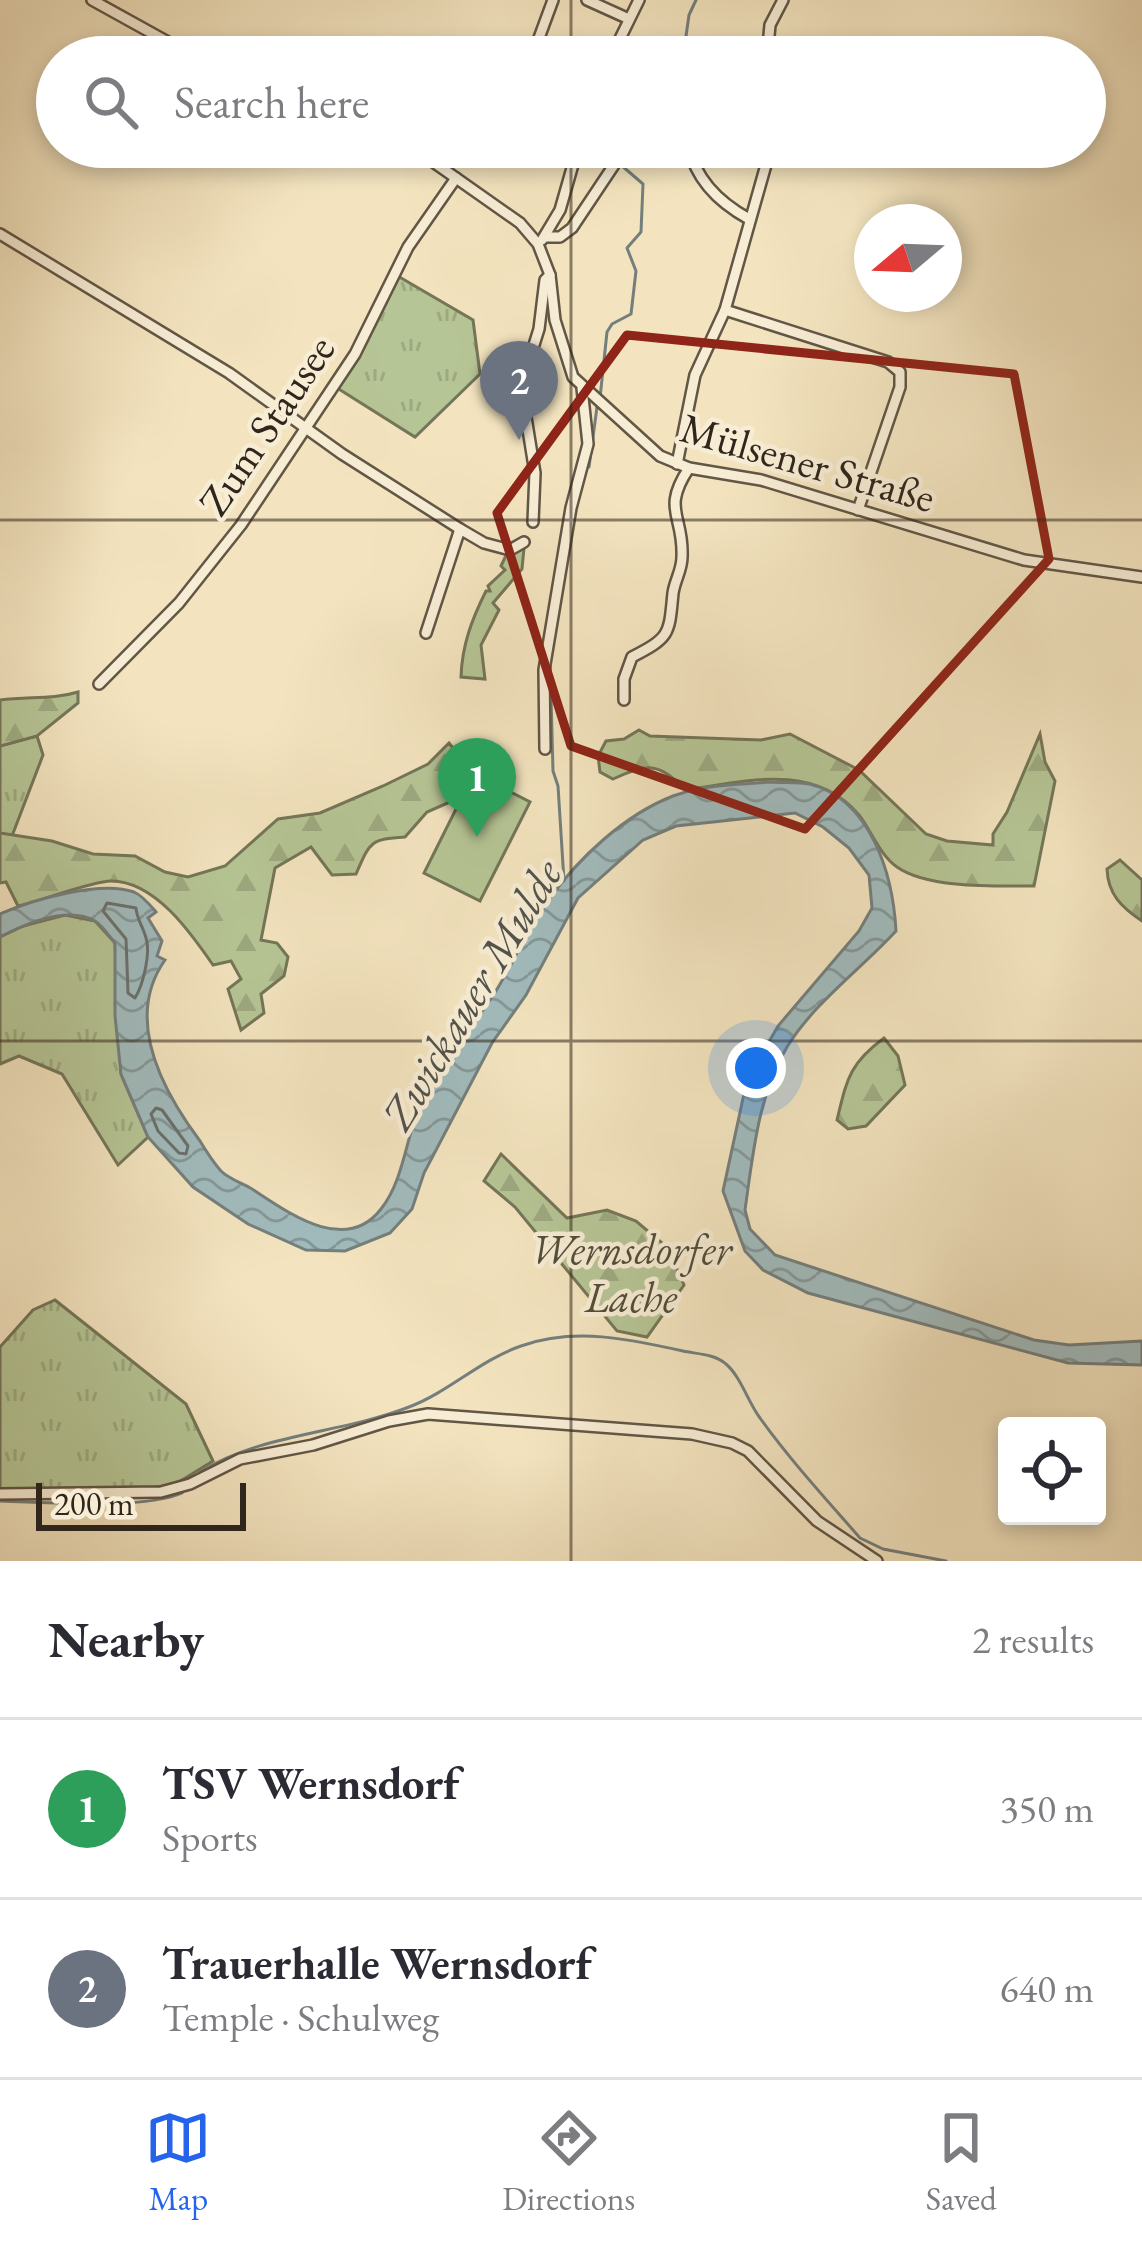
<!DOCTYPE html>
<meta charset="utf-8">
<style>
body{margin:0;font-family:"EB Garamond",serif;background:#f2f2f3;color:#2b2b33}
.controls{position:absolute;right:36px;bottom:36px;display:grid;overflow:hidden;border-radius:12px;box-shadow:0 6px 18px #0003}
.controls button{width:108px;height:108px;display:grid;place-items:center;padding:0;border:0;border-bottom:3px solid #e1e1e2;background:#fff;color:#2b2b33;font:60px sans-serif}
.compass{position:absolute;left:854px;top:204px;width:108px;height:108px;border-radius:50%;background:#fff;box-shadow:0 6px 18px #0003;rotate:251deg}
.scale{position:absolute;left:36px;bottom:30px;width:210px;box-sizing:border-box;padding-left:12px;border:6px solid #31261c;border-top:0;font-size:33px;line-height:42px;white-space:nowrap;color:#31261c;-webkit-text-stroke:9px #f7edd5;paint-order:stroke}
.you{position:absolute;left:756px;top:1068px;width:42px;height:42px;margin:-30px;border:9px solid #fff;border-radius:50%;background:#1a73e8;box-shadow:0 0 0 18px #1a73e833}
.badge{display:grid;place-items:center;width:78px;height:78px;border-radius:50%;background:#2563eb;color:#fff;font-size:39px;font-weight:700}
.pin{position:absolute;translate:-50% -99px;filter:drop-shadow(0 3px 6px #0008)}
.pin::after{content:'';position:absolute;top:63px;width:42px;height:36px;background:inherit;clip-path:polygon(0 0,100% 0,50% 100%)}
.list{margin:0;padding:0;list-style:none}
h2{display:flex;justify-content:space-between;align-items:center;height:156px;margin:0;padding:0 48px;font-size:51px}
h2 small{font-size:39px;font-weight:400;color:#7c7c81}
.list li{display:grid;grid-template-columns:78px 1fr auto;gap:36px;align-items:center;box-sizing:border-box;height:180px;padding:0 48px;border-top:3px solid #e1e1e2}
.list b{display:block;font-size:45px;white-space:nowrap}
.list p{margin:0;font-size:39px;white-space:nowrap;color:#7c7c81}
.list em{font-size:39px;font-style:normal;color:#7c7c81}
.icon{flex:none;width:66px;height:66px;fill:none;stroke:currentColor;stroke-width:2;stroke-linecap:round;stroke-linejoin:round}
.map{position:relative;flex:none;width:1142px;height:1561px;overflow:hidden}
.search{position:absolute;background:#fff;box-shadow:0 6px 18px #0003;left:36px;right:36px;top:36px;height:132px;display:flex;align-items:center;gap:30px;box-sizing:border-box;padding:0 42px;border-radius:66px;color:#7c7c81;font-size:45px}
.sheet{height:516px;background:#fff}
nav{display:flex;justify-content:space-around;align-items:center;box-sizing:border-box;height:168px;border-top:3px solid #e1e1e2;background:#fff;font-size:33px;color:#7c7c81}
nav a{display:grid;justify-items:center;gap:6px}
nav .on{color:#2563eb}
.map>svg:first-child{display:block}
.grass{fill:url(#grass-tufts);stroke:#747658;stroke-width:3}
.forest{fill:url(#forest-firs);stroke:#747658;stroke-width:3}
.park{fill:#b6c595;stroke:#747658;stroke-width:3}
.water{fill:url(#water-waves);stroke:#747f7d;stroke-width:3}
.lines{fill:none;stroke-linecap:round;stroke-linejoin:round}
.shore{stroke:#69706c;stroke-width:3}
.stream{stroke:#747f7d;stroke-width:3}
.minor-casing{stroke:#625645;stroke-width:14}
.minor{stroke:#f7edd5;stroke-width:9}
.marked{fill:none;stroke:#8f2418;stroke-width:9;stroke-linejoin:round}
.grid{fill:none;stroke:#31261c;stroke-width:3;stroke-opacity:0.55}
.labels{text-anchor:middle;stroke-width:9;stroke-linejoin:round;paint-order:stroke}
.street-label{font-size:42px;fill:#31261c;stroke:#f7edd5}
.park-label{font-size:42px;font-style:italic;fill:#524e3a;stroke:#f7edd5}
.water-label{font-size:45px;font-style:italic;fill:#53534c;stroke:#f7edd5}
</style>
<div class="map">
<svg width="1142" height="1561" viewBox="0 0 1142 1561">
<defs>
<pattern id="grass-tufts" width="24" height="20" patternUnits="userSpaceOnUse" patternTransform="scale(3)"><rect width="24" height="20" fill="#b6c595"/><path d="M3 7l-1-3M5 7V3M7 7l1-3M15 17l-1-3M17 17v-4M19 17l1-3" fill="none" stroke="#9da980"/></pattern>
<pattern id="forest-firs" width="22" height="20" patternUnits="userSpaceOnUse" patternTransform="scale(3)"><rect width="22" height="20" fill="#b6c595"/><path d="M5 1l3.5 6h-7zM16 11l3.5 6h-7z" fill="#9da980"/></pattern>
<pattern id="water-waves" width="16" height="10" patternUnits="userSpaceOnUse" patternTransform="scale(3)"><rect width="16" height="10" fill="#a1bbbd"/><path d="M0 5q4-4 8 0t8 0" fill="none" stroke="#849899"/></pattern>
</defs>
<rect width="100%" height="100%" fill="#f3e4bf"/>
<filter id="stains"><feTurbulence type="fractalNoise" baseFrequency=".00167" numOctaves="4"/><feColorMatrix values="0 0 0 0 .2 0 0 0 0 .09 0 0 0 0 .02 0 0 0 .5 -.17"/></filter>
<radialGradient id="worn" r=".72"><stop offset=".6" stop-color="#630" stop-opacity="0"/><stop offset="1" stop-color="#630" stop-opacity=".3"/></radialGradient>
<!-- grass -->
<g class="grass">
<polygon points="396,275 473,320 480,374 415,437 334,386"/>
<polygon points="37,736 43,755 12,836 0,833 0,746"/>
<polygon points="65,915 95,921 115,943 121,1074 148,1137 118,1165 62,1074 19,1056 0,1064 0,937 23,926"/>
<polygon points="55,1300 186,1404 213,1461 174,1485 129,1490 0,1491 0,1347 33,1310"/>
</g>
<!-- forest -->
<g class="forest">
<path d="M 78,692 L 78,703 L 37,736 L 0,746 L 0,700 C 28,696 52,700 78,692 Z"/>
<path d="M 639,730 L 650,736 L 761,740 L 790,734 L 859,770 L 926,834 L 947,841 L 993,845 L 993,834 L 1007,812 L 1040,734 L 1045,762 L 1055,781 L 1034,886 C 998,886 928,889 897,867 C 880,855 872,832 859,815 C 814,762 746,781 685,790 C 659,761 646,764 613,779 L 600,772 L 598,756 L 606,741 L 624,739 Z"/>
<path d="M 449,743 L 472,772 L 450,802 L 427,812 L 405,837 C 370,839 370,842 356,874 L 332,875 L 311,847 L 275,868 L 261,940 L 277,943 L 288,957 L 284,976 L 261,994 L 264,1013 L 241,1030 L 228,989 L 241,979 L 231,961 L 213,965 C 191,933 155,881 111,881 C 92,881 41,901 18,906 L 6,882 L 0,883 L 0,833 L 52,841 L 93,854 L 135,856 L 165,872 L 188,877 L 225,866 L 278,819 L 320,813 L 383,786 L 428,764 Z"/>
<path d="M 1120,860 L 1142,880 L 1142,921 C 1121,907 1108,894 1107,869 Z"/>
<path d="M 884,1038 L 898,1056 L 905,1085 L 866,1126 L 848,1129 L 837,1120 C 847,1079 849,1064 884,1038 Z"/>
<polygon points="501,1154 567,1218 607,1210 636,1221 668,1248 684,1285 647,1337 617,1331 515,1207 484,1181"/>
</g>
<!-- park -->
<g class="park">
<path d="M 524,548 L 522,569 L 493,603 L 499,610 L 481,645 L 485,679 L 461,677 C 462,645 472,619 486,591 L 490,591 L 488,586 L 505,570 L 501,566 L 508,551 Z"/>
<polygon points="474,773 530,802 480,901 424,873"/>
</g>
<!-- water -->
<path class="water" d="M 771,782 C 783,783 798,782 810,784 C 872,800 893,876 896,931 C 861,969 814,1003 787,1047 C 758,1096 753,1154 745,1210 L 750,1229 L 775,1255 L 1034,1340 L 1069,1345 L 1142,1341 L 1142,1365 L 1068,1363 L 808,1293 L 763,1270 L 745,1251 L 723,1191 L 747,1080 L 778,1026 L 859,931 L 872,908 L 869,875 L 849,848 L 823,827 L 795,813 L 676,826 L 643,840 L 578,898 L 526,995 L 492,1043 L 424,1173 L 412,1209 L 390,1233 L 345,1251 L 306,1250 L 248,1224 L 193,1187 L 148,1137 L 121,1074 L 115,1016 L 115,943 C 110,937 102,925 95,921 C 67,905 25,924 0,937 L 0,914 C 32,900 100,880 134,892 C 143,896 150,905 156,912 L 148,918 L 162,941 L 157,956 L 165,960 C 124,1018 162,1090 200,1141 C 206,1151 213,1162 221,1171 C 229,1179 242,1183 252,1189 C 286,1211 345,1256 381,1209 C 407,1176 406,1126 427,1091 C 446,1057 473,1026 494,994 C 514,963 527,929 549,899 C 579,858 624,815 673,796 C 703,785 740,784 771,782 Z"/>
<g class="lines">
<!-- shore -->
<g class="shore">
<path d="M 107,903 L 136,908 C 137,920 143,926 146,938 C 151,953 143,985 135,998 L 128,993 L 126,939 L 103,911 Z"/>
<polygon points="156,1108 162,1110 188,1146 186,1154 179,1153 158,1131 151,1114"/>
</g>
<!-- stream -->
<g class="stream">
<polyline points="683,57 689,15 696,0"/>
<polyline points="600,398 607,332 612,324 631,314 636,271 627,248 641,232 643,184 621,165"/>
<polyline points="589,467 597,407"/>
<polyline points="557,619 576,504"/>
<polyline points="550,658 553,771 558,786 564,881"/>
<path d="M 200,1472 C 263,1433 340,1434 409,1407 C 449,1392 480,1360 521,1346 C 575,1327 629,1339 683,1351 C 697,1354 715,1354 726,1364 C 741,1377 748,1402 760,1418 C 790,1460 826,1499 860,1538 L 883,1549 L 946,1561"/>
<path d="M 0,1501 C 45,1502 144,1510 182,1493"/>
</g>
<!-- minor casing -->
<g class="minor-casing">
<g id="minor">
<polyline points="92,0 195,57"/>
<polyline points="587,0 629,19"/>
<polyline points="532,57 553,0"/>
<polyline points="611,57 639,0"/>
<polyline points="767,57 770,25 783,0"/>
<polyline points="412,147 520,223 538,244 550,275 555,320 573,377 660,456 689,468 761,480 1024,560 1142,577"/>
<path d="M 689,147 C 696,181 720,203 749,219"/>
<polyline points="771,147 725,310 888,362 900,372 900,387 858,510"/>
<polyline points="0,234 229,373 342,454 460,529 484,543 510,550 524,542"/>
<polyline points="545,237 560,237 572,228 626,147"/>
<polyline points="542,240 560,210 578,147"/>
<polyline points="677,464 695,375 725,310"/>
<polyline points="533,522 535,473 521,386 539,329 545,280 550,275"/>
<polyline points="426,633 460,529"/>
<polyline points="99,684 179,603 241,525 355,354 408,247 456,178"/>
<path d="M 624,700 L 624,679 L 632,657 C 671,637 669,634 673,593 C 675,580 682,570 682,557 C 684,515 661,510 689,468"/>
<polyline points="545,749 544,670 571,508 588,444 582,388"/>
<polyline points="0,1494 161,1492 190,1484 240,1459 313,1445 389,1421 428,1414 692,1434 732,1443 748,1451 817,1521 877,1561"/>
</g>
</g>
<!-- minor -->
<use href="#minor" class="minor"/>
</g>
<!-- marked area -->
<path class="marked" d="M 627,335 L 1014,374 L 1049,559 L 805,829 L 571,746 L 497,513 Z"/>
<!-- grid -->
<path class="grid" d="M 571,0 L 571,57M 571,147 L 571,1561M 0,520 L 1142,520M 0,1041 L 1142,1041"/>
<g class="labels">
<!-- street labels -->
<g class="street-label">
<text transform="translate(266 425) rotate(-56)" y="15">Zum Stausee</text>
<text transform="translate(808 462) rotate(16)" y="15">Mülsener Straße</text>
</g>
<!-- park labels -->
<g class="park-label">
<text x="631" y="1264">Wernsdorfer<tspan x="631" dy="48">Lache</tspan></text>
</g>
<!-- water labels -->
<g class="water-label">
<text transform="translate(471 994) rotate(-59)" y="16">Zwickauer Mulde</text>
</g>
</g>
<rect width="100%" height="100%" filter="url(#stains)"/>
<rect width="100%" height="100%" fill="url(#worn)"/>
</svg>
<div class="controls">
<button><svg class="icon" aria-label="locate" viewBox="0 0 24 24"><circle cx="12" cy="12" r="6"/><path d="M12 2v4M12 18v4M2 12h4M18 12h4"/></svg></button>
</div>
<svg class="compass" viewBox="-18 -18 36 36"><path d="M0-13l5 13h-10z" fill="#e53935"/><path d="M0 13l5-13h-10z" fill="#7c7c81"/></svg>
<div class="scale">200 m</div>
<div class="you"></div>
<div class="pin badge" style="left:477px;top:837px;background:#2e9e5b">1</div>
<div class="pin badge" style="left:519px;top:440px;background:#6b7280">2</div>
<div class="search"><svg class="icon" aria-label="search" viewBox="0 0 24 24"><circle cx="10" cy="10" r="6"/><path d="M15 15l6 6"/></svg>Search here</div>
</div>
<section class="sheet">
<h2>Nearby<small>2 results</small></h2>
<ul class="list">
<li><span class="badge" style="background:#2e9e5b">1</span><div><b>TSV Wernsdorf</b><p>Sports</p></div><em>350 m</em></li>
<li><span class="badge" style="background:#6b7280">2</span><div><b>Trauerhalle Wernsdorf</b><p>Temple · Schulweg</p></div><em>640 m</em></li>
</ul>
</section>
<nav>
<a class="on"><svg class="icon" aria-label="map" viewBox="0 0 24 24"><path d="M3 6l6-2 6 2 6-2v14l-6 2-6-2-6 2zM9 4v14M15 6v14"/></svg>Map</a>
<a><svg class="icon" aria-label="directions" viewBox="0 0 24 24"><path d="M12 3l9 9-9 9-9-9zM9 14v-3h6M13 9l2 2-2 2"/></svg>Directions</a>
<a><svg class="icon" aria-label="saved" viewBox="0 0 24 24"><path d="M7 4h10v16l-5-4-5 4z"/></svg>Saved</a>
</nav>
